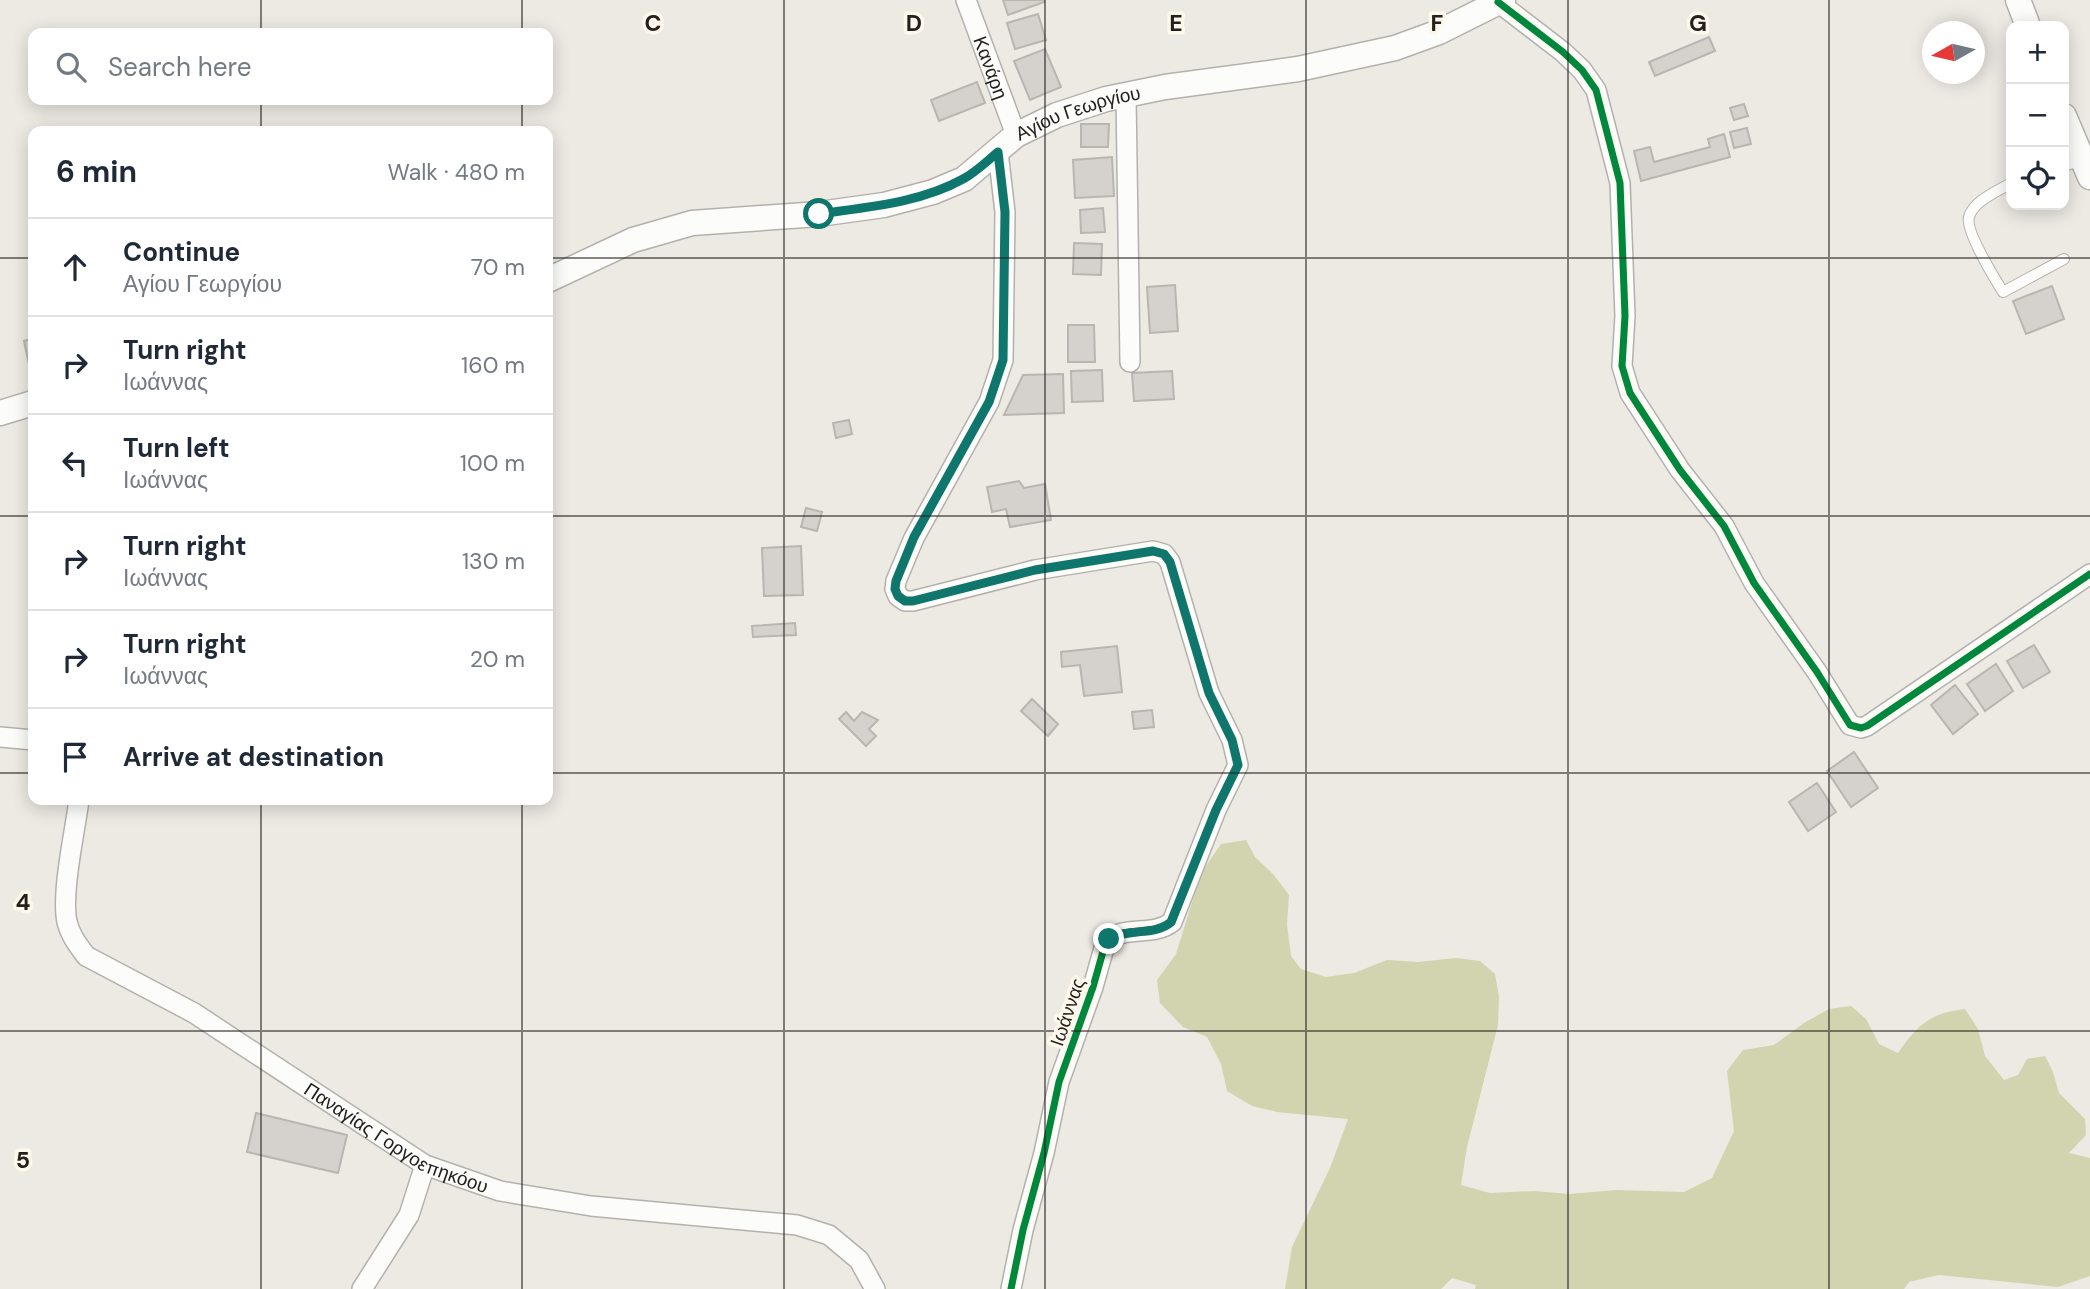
<!DOCTYPE html>
<meta charset="utf-8">
<style>
body{margin:0;font-family:"DM Sans",sans-serif;background:#f2f2f3;color:#1f2937}
.controls{position:absolute;right:21px;top:21px;display:grid;overflow:hidden;border-radius:14px;box-shadow:0 4px 18px #0003}
.controls button{width:63px;height:63px;display:grid;place-items:center;padding:0;border:0;border-bottom:2px solid #e0e1e3;background:#fff;color:#1f2937;font:35px sans-serif}
.compass{position:absolute;left:1922px;top:21px;width:63px;height:63px;border-radius:50%;background:#fff;box-shadow:0 4px 18px #0003;rotate:262deg}
.stop{position:absolute;width:21px;height:21px;margin:-16px;border:5px solid #0f766e;border-radius:50%;background:#fff}
.stop.end{background:#0f766e;border-color:#fff;box-shadow:0 2px 7px #0008}
.list{margin:0;padding:0;list-style:none}
h2{display:flex;justify-content:space-between;align-items:center;height:91px;margin:0;padding:0 28px;font-size:30px}
h2 small{font-size:23px;font-weight:400;color:#747a83}
.list li{display:grid;grid-template-columns:46px 1fr auto;gap:21px;align-items:center;box-sizing:border-box;height:98px;padding:0 28px;border-top:2px solid #e0e1e3}
.list b{display:block;font-size:26px;white-space:nowrap}
.list p{margin:0;font-size:23px;white-space:nowrap;color:#747a83}
.list em{font-size:23px;font-style:normal;color:#747a83}
.icon{flex:none;width:38px;height:38px;fill:none;stroke:currentColor;stroke-width:2;stroke-linecap:round;stroke-linejoin:round}
.map{position:relative;flex:none;width:2090px;height:1289px;overflow:hidden}
.search{position:absolute;background:#fff;box-shadow:0 4px 18px #0003;left:28px;top:28px;width:525px;height:77px;display:flex;align-items:center;gap:18px;box-sizing:border-box;padding:0 24px;border-radius:14px;color:#747a83;font-size:26px}
.panel{position:absolute;background:#fff;box-shadow:0 4px 18px #0003;left:28px;top:126px;width:525px;height:679px;border-radius:14px}
.map>svg:first-child{display:block}
.green{fill:#d2d4b0}
.building{fill:#d5d2ce;stroke:#b9b6b1;stroke-width:2}
.lines{fill:none;stroke-linecap:round;stroke-linejoin:round}
.service-casing{stroke:#b4b1ac;stroke-width:12}
.minor-casing{stroke:#b4b1ac;stroke-width:22}
.tertiary-casing{stroke:#b4b1ac;stroke-width:27}
.service{stroke:#fcfcfb;stroke-width:10}
.minor{stroke:#fcfcfb;stroke-width:19}
.tertiary{stroke:#fcfcfb;stroke-width:24}
.cycleway-casing{stroke:#fef8ec;stroke-width:11}
.cycleway{stroke:#00873e;stroke-width:7}
.route{stroke:#0f766e;stroke-width:9}
.grid{fill:none;stroke:#23211d;stroke-width:2;stroke-opacity:0.55}
.labels{text-anchor:middle;stroke-width:7;stroke-linejoin:round;paint-order:stroke}
.street-label{font-size:19px;fill:#23211d;stroke:#fef8ec}
.grid-label{font-size:23px;text-anchor:middle;font-weight:bold;fill:#23211d;stroke:#fef8ec;stroke-width:7;stroke-linejoin:round;paint-order:stroke}
</style>
<div class="map">
<svg width="2090" height="1289" viewBox="0 0 2090 1289">
<rect width="100%" height="100%" fill="#ede9e3"/>
<!-- green -->
<path class="green" d="M 1246,840 L 1255,857 L 1273,874 L 1289,895 L 1287,925 L 1291,956 L 1301,969 L 1326,977 L 1354,973 L 1387,960 L 1418,962 L 1456,958 L 1480,961 L 1495,974 L 1499,997 L 1498,1025 L 1467,1147 L 1461,1185 L 1490,1193 L 1534,1191 L 1570,1194 L 1616,1190 L 1684,1192 L 1712,1178 L 1734,1131 L 1727,1071 L 1743,1050 L 1774,1045 L 1804,1023 L 1829,1009 L 1851,1006 L 1866,1019 L 1879,1044 L 1898,1053 C 1918,1024 1931,1013 1965,1009 L 1978,1029 L 1985,1056 L 2004,1080 L 2018,1075 L 2027,1059 L 2045,1056 L 2053,1072 L 2059,1093 L 2085,1119 L 2086,1135 L 2069,1153 L 2090,1158 L 2090,1276 L 2058,1287 L 1939,1275 L 1909,1282 L 1904,1289 L 1475,1289 L 1476,1285 L 1452,1278 L 1441,1289 L 1285,1289 L 1292,1247 L 1330,1168 L 1348,1119 L 1277,1112 L 1252,1106 L 1227,1091 L 1221,1064 L 1207,1037 L 1183,1027 L 1160,1003 L 1157,980 L 1176,954 L 1201,873 L 1221,844 Z"/>
<!-- building -->
<g class="building">
<polygon points="1003,0 1044,0 1044,2 1008,15"/>
<polygon points="1038,14 1046,40 1015,49 1007,23"/>
<polygon points="1709,37 1715,51 1655,76 1649,62"/>
<polygon points="1045,49 1061,87 1030,100 1014,61"/>
<polygon points="977,82 985,103 939,121 931,100"/>
<polygon points="1744,104 1748,116 1734,120 1730,108"/>
<polygon points="1081,124 1109,124 1108,147 1081,147"/>
<polygon points="1747,128 1751,144 1734,148 1730,132"/>
<polygon points="1724,134 1730,157 1641,181 1634,151 1650,147 1654,162 1710,147 1708,139"/>
<polygon points="1112,157 1114,196 1075,198 1073,160"/>
<polygon points="1103,208 1105,232 1081,233 1080,210"/>
<polygon points="1074,243 1102,244 1101,275 1073,274"/>
<polygon points="1175,285 1178,331 1150,333 1147,287"/>
<polygon points="2052,286 2064,319 2026,334 2013,301"/>
<polygon points="1068,325 1094,325 1095,362 1068,362"/>
<polygon points="33,338 33,383 24,341"/>
<polygon points="1102,370 1103,401 1072,402 1071,371"/>
<polygon points="1172,371 1174,399 1134,401 1132,373"/>
<polygon points="1063,374 1064,413 1004,415 1023,375"/>
<polygon points="849,420 852,434 836,438 833,423"/>
<polygon points="1019,481 1024,488 1045,484 1051,520 1010,527 1006,509 992,512 987,487"/>
<polygon points="806,508 822,512 817,531 801,527"/>
<polygon points="801,546 803,595 764,596 762,548"/>
<polygon points="795,623 796,635 753,637 752,626"/>
<polygon points="2034,645 2050,672 2023,688 2007,661"/>
<polygon points="1117,646 1122,692 1084,696 1080,665 1062,667 1061,652"/>
<polygon points="1996,664 2013,691 1985,711 1967,684"/>
<polygon points="1955,685 1978,714 1953,734 1931,705"/>
<polygon points="1032,699 1058,724 1048,736 1021,711"/>
<polygon points="1152,710 1154,727 1134,729 1132,712"/>
<polygon points="846,712 854,721 862,712 878,720 869,729 876,736 866,746 839,719"/>
<polygon points="1854,752 1878,788 1851,807 1827,771"/>
<polygon points="1817,783 1836,812 1808,831 1789,802"/>
<polygon points="256,1113 347,1135 338,1173 247,1152"/>
</g>
<g class="lines">
<!-- service casing -->
<g class="service-casing">
<g id="service">
<polyline points="2064,166 2081,160"/>
<path d="M 2011,183 C 1998,191 1973,201 1969,217 C 1965,231 1995,279 2003,292 L 2064,259"/>
</g>
</g>
<!-- minor casing -->
<g class="minor-casing">
<g id="minor">
<path id="s1" d="M 966,0 L 1016,135"/>
<polyline points="1498,2 1563,52 1582,70 1596,90 1620,183 1625,316 1622,366 1630,393 1680,470 1724,526 1754,583 1817,672 1850,725 1861,728 1867,726 2090,574"/>
<polyline points="1126,96 1130,362"/>
<path d="M 998,152 L 1005,212 L 1003,360 L 989,402 L 914,538 L 896,581 L 895,589 L 898,596 L 905,601 L 913,601 L 1035,570 L 1153,551 L 1164,554 L 1170,562 L 1209,693 L 1232,740 L 1238,765 L 1216,810 L 1172,922 C 1153,937 1124,925 1106,941 L 1093,987 L 1059,1082 L 1044,1153 L 1023,1230 L 1011,1289"/>
<polyline points="0,737 33,740"/>
<path id="s2" d="M 79,800 C 75,831 61,893 67,922 C 70,935 78,945 86,956 L 194,1013 L 425,1165 L 500,1191 L 591,1206 L 797,1225 L 829,1235 L 859,1260 L 875,1289"/>
<polyline points="362,1289 409,1215 425,1165"/>
</g>
</g>
<!-- tertiary casing -->
<g class="tertiary-casing">
<g id="tertiary">
<polyline points="2018,0 2028,26"/>
<polyline points="2064,116 2090,177"/>
<path id="s3" d="M 548,280 L 633,240 L 692,223 L 819,214 L 884,205 L 933,192 L 964,179 L 1016,135 L 1057,115 L 1106,99 L 1165,87 L 1298,69 L 1395,48 L 1439,32 L 1503,0"/>
<polyline points="0,413 33,403"/>
</g>
</g>
<!-- service -->
<use href="#service" class="service"/>
<!-- minor -->
<use href="#minor" class="minor"/>
<!-- tertiary -->
<use href="#tertiary" class="tertiary"/>
<!-- cycleway casing -->
<g class="cycleway-casing">
<g id="cycleway">
<polyline points="1498,2 1563,52 1582,70 1596,90 1620,183 1625,316 1622,366 1630,393 1680,470 1724,526 1754,583 1817,672 1850,725 1861,728 1867,726 2090,574"/>
<path d="M 998,152 L 1005,212 L 1003,360 L 989,402 L 914,538 L 896,581 L 895,589 L 898,596 L 905,601 L 913,601 L 1035,570 L 1153,551 L 1164,554 L 1170,562 L 1209,693 L 1232,740 L 1238,765 L 1216,810 L 1172,922 C 1153,937 1124,925 1106,941 L 1093,987 L 1059,1082 L 1044,1153 L 1023,1230 L 1011,1289"/>
</g>
</g>
<!-- cycleway -->
<use href="#cycleway" class="cycleway"/>
</g>
<g class="lines">
<!-- route -->
<path class="route" d="M 819,214 C 867,207 920,203 963,179 C 976,172 987,161 998,152 L 1005,212 L 1003,360 L 989,402 L 914,537 L 896,581 L 895,589 L 898,596 L 905,601 L 913,601 L 1035,570 L 1153,551 L 1164,554 L 1170,562 L 1209,693 L 1232,740 L 1238,765 L 1216,810 L 1171,922 C 1155,936 1128,928 1109,939"/>
</g>
<!-- grid -->
<path class="grid" d="M 261,0 L 261,33M 522,0 L 522,33M 784,0 L 784,1289M 1045,0 L 1045,1289M 1306,0 L 1306,1289M 1568,0 L 1568,1289M 1829,0 L 1829,1289M 261,100 L 261,131M 522,100 L 522,131M 0,258 L 33,258M 548,258 L 2090,258M 0,516 L 33,516M 548,516 L 2090,516M 0,773 L 33,773M 548,773 L 2090,773M 261,800 L 261,1289M 522,800 L 522,1289M 0,1031 L 2090,1031"/>
<g class="labels">
<!-- street labels -->
<g class="street-label">
<text dy="7" stroke="none"><textPath href="#s1" startOffset="72">Κανάρη</textPath></text>
<text dy="7" stroke="none"><textPath href="#s3" startOffset="567">Αγίου Γεωργίου</textPath></text>
<text transform="translate(1067 1012) rotate(-71)" y="7">Ιωάννας</text>
<text dy="7" stroke="none"><textPath href="#s2" startOffset="523">Παναγίας Γοργοεπηκόου</textPath></text>
</g>
</g>
<g class="grid-label">
<text x="653" y="31">C</text>
<text x="914" y="31">D</text>
<text x="1176" y="31">E</text>
<text x="1437" y="31">F</text>
<text x="1698" y="31">G</text>
<text x="23" y="910">4</text>
<text x="23" y="1168">5</text>
</g>
</svg>
<div class="controls">
<button>+</button>
<button>−</button>
<button><svg class="icon" aria-label="locate" viewBox="0 0 24 24"><circle cx="12" cy="12" r="6"/><path d="M12 2v4M12 18v4M2 12h4M18 12h4"/></svg></button>
</div>
<svg class="compass" viewBox="-18 -18 36 36"><path d="M0-13l5 13h-10z" fill="#e53935"/><path d="M0 13l5-13h-10z" fill="#747a83"/></svg>
<div class="stop" style="left:819px;top:214px"></div>
<div class="stop end" style="left:1109px;top:939px"></div>
<div class="search"><svg class="icon" aria-label="search" viewBox="0 0 24 24"><circle cx="10" cy="10" r="6"/><path d="M15 15l6 6"/></svg>Search here</div>
<section class="panel">
<h2>6 min<small>Walk · 480 m</small></h2>
<ul class="list">
<li><svg class="icon" aria-label="ahead" viewBox="0 0 24 24"><path d="M12 20V5M6 11l6-6 6 6"/></svg><div><b>Continue</b><p>Αγίου Γεωργίου</p></div><em>70 m</em></li>
<li><svg class="icon" aria-label="right" viewBox="0 0 24 24"><path d="M7 20v-9h11M14 6l5 5-5 5"/></svg><div><b>Turn right</b><p>Ιωάννας</p></div><em>160 m</em></li>
<li><svg class="icon" aria-label="left" viewBox="0 0 24 24"><path d="M17 20v-9H6M10 6l-5 5 5 5"/></svg><div><b>Turn left</b><p>Ιωάννας</p></div><em>100 m</em></li>
<li><svg class="icon" aria-label="right" viewBox="0 0 24 24"><path d="M7 20v-9h11M14 6l5 5-5 5"/></svg><div><b>Turn right</b><p>Ιωάννας</p></div><em>130 m</em></li>
<li><svg class="icon" aria-label="right" viewBox="0 0 24 24"><path d="M7 20v-9h11M14 6l5 5-5 5"/></svg><div><b>Turn right</b><p>Ιωάννας</p></div><em>20 m</em></li>
<li><svg class="icon" aria-label="arrive" viewBox="0 0 24 24"><path d="M6 21V4h12l-3 4 3 4H6"/></svg><div><b>Arrive at destination</b></div></li>
</ul>
</section>
</div>
